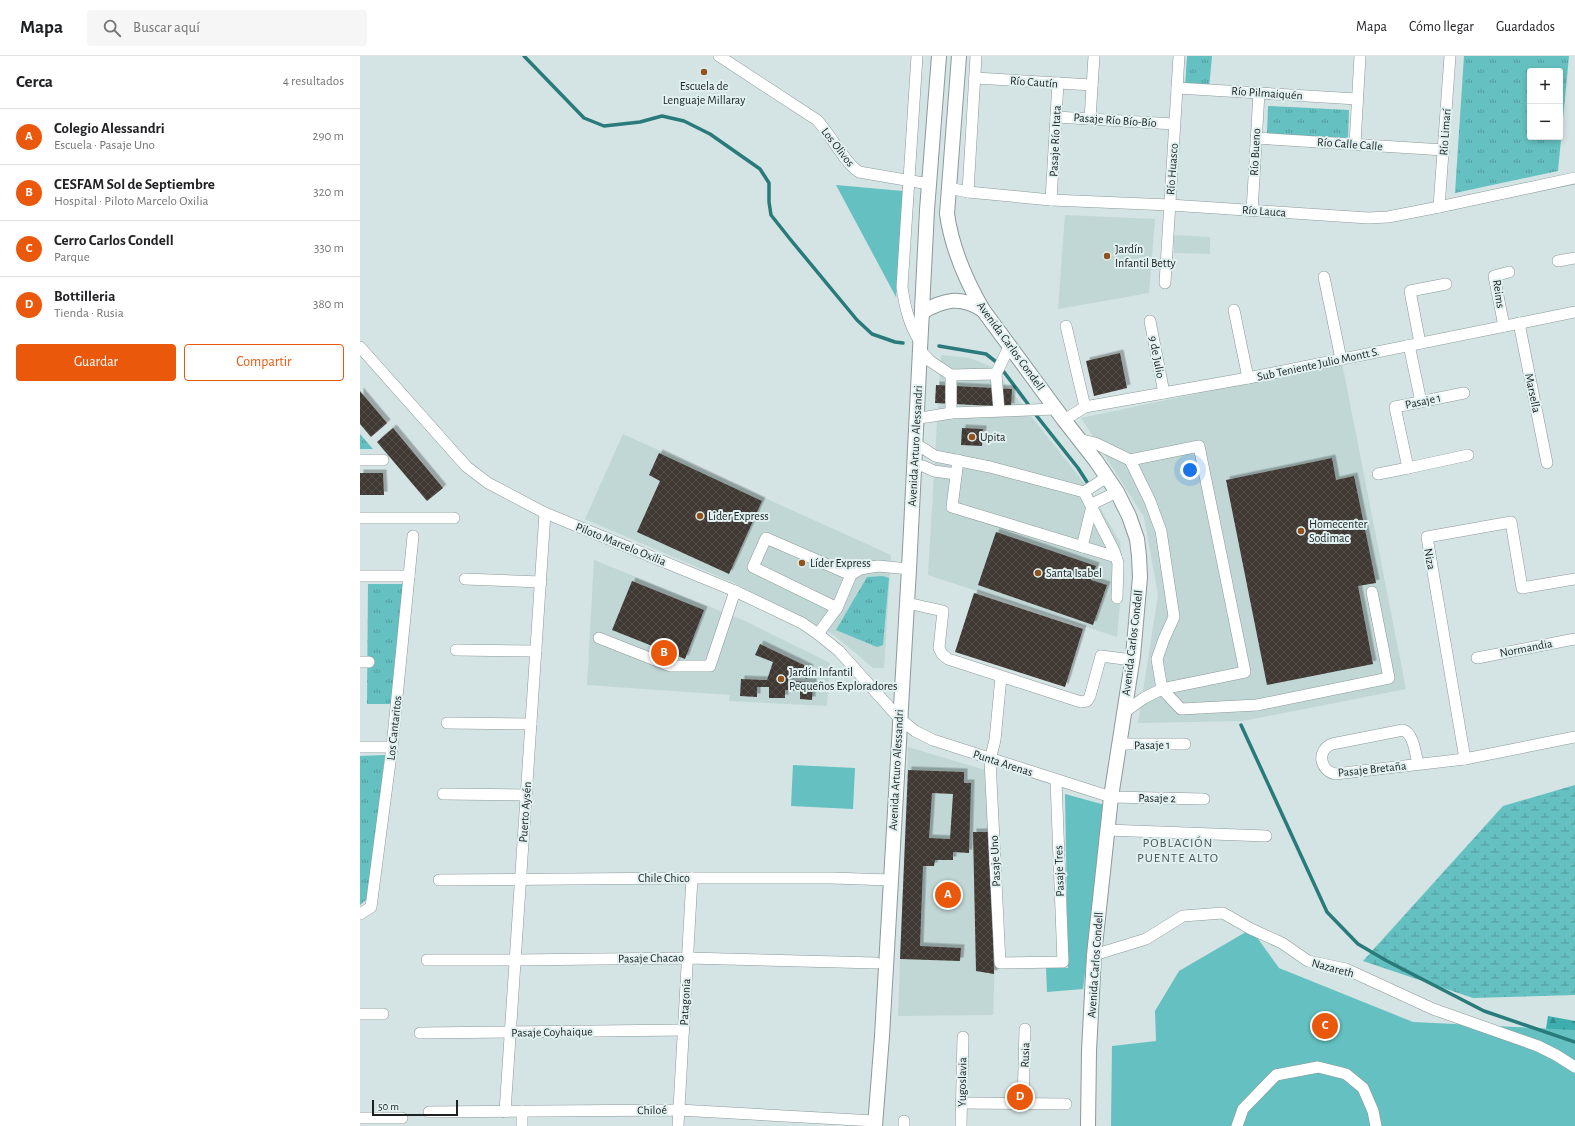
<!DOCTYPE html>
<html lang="es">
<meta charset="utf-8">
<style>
body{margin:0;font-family:"Alegreya Sans",sans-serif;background:#f6f6f6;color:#202124}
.controls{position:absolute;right:12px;top:12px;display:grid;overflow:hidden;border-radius:4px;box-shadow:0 2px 6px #0003}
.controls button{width:36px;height:36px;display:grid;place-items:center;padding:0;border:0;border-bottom:1px solid #e0e0e0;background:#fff;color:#202124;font:20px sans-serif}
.scale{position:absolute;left:12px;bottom:10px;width:86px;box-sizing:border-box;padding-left:4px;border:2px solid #1c2121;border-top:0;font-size:11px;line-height:14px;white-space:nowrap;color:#1c2121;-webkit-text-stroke:3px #e1f0f0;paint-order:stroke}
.you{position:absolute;left:830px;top:414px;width:14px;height:14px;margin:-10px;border:3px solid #fff;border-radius:50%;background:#1a73e8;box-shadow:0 0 0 6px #1a73e833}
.badge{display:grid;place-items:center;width:26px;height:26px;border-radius:50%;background:#ea580c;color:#fff;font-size:13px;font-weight:700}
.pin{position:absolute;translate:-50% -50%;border:2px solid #fff;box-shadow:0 1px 4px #0006}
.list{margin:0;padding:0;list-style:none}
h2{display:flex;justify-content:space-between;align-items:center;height:52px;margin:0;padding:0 16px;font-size:17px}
h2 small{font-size:13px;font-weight:400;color:#757577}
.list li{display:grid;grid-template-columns:26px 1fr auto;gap:12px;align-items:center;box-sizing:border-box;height:56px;padding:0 16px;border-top:1px solid #e0e0e0}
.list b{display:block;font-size:15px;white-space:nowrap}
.list p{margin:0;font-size:13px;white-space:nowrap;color:#757577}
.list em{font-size:13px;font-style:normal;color:#757577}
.actions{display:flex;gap:8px;padding:12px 16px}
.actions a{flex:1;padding:9px 0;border:1px solid #ea580c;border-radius:4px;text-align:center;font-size:14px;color:#ea580c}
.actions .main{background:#ea580c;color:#fff}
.icon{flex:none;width:22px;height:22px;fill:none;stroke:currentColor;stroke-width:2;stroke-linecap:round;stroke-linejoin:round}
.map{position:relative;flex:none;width:1215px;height:1070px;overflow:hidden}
header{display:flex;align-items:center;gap:24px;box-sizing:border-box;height:56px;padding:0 20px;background:#fff;border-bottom:1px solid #e0e0e0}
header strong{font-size:19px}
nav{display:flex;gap:22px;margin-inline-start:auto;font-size:14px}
.search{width:280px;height:36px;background:#f6f6f6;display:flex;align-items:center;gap:10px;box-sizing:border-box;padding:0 14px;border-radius:4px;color:#757577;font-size:15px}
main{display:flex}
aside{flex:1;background:#fff}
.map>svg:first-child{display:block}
.built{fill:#c0d7d6}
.grass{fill:url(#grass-tufts);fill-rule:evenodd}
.forest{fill:url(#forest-firs)}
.wetland{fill:url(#wetland-marsh)}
.green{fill:#65c1c1}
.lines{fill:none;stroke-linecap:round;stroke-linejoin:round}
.stream{stroke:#297b7b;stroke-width:3.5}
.building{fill:url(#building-cross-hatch);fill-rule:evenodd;filter:url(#shadow)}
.minor-casing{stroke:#8b9999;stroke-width:12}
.major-casing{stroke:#8b9999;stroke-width:16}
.minor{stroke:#fff;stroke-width:11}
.major{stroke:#fff;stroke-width:14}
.poi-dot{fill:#92521b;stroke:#e1f0f0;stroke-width:1.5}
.labels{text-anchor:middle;stroke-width:4;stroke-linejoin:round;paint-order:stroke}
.street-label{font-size:12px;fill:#1c2121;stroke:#e1f0f0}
.poi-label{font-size:12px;fill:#1c2121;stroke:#e1f0f0;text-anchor:start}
.neighbourhood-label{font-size:13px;letter-spacing:1px;fill:#4d5959;stroke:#e1f0f0}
</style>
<header>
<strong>Mapa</strong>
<div class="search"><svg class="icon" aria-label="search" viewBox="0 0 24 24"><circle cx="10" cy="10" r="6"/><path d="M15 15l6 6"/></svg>Buscar aquí</div>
<nav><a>Mapa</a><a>Cómo llegar</a><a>Guardados</a></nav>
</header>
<main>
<aside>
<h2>Cerca<small>4 resultados</small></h2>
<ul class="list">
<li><span class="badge">A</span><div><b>Colegio Alessandri</b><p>Escuela · Pasaje Uno</p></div><em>290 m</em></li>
<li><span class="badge">B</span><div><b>CESFAM Sol de Septiembre</b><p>Hospital · Piloto Marcelo Oxilia</p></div><em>320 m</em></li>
<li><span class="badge">C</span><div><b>Cerro Carlos Condell</b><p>Parque</p></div><em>330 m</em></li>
<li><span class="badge">D</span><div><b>Bottilleria</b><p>Tienda · Rusia</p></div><em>380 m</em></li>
</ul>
<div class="actions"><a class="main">Guardar</a><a>Compartir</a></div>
</aside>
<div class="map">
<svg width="1215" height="1070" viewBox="0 0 1215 1070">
<defs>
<pattern id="grass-tufts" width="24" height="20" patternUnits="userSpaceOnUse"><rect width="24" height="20" fill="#65c1c1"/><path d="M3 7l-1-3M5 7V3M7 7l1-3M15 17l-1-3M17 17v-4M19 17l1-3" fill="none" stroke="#529c9c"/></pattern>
<pattern id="forest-firs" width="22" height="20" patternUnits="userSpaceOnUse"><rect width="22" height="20" fill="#3dadad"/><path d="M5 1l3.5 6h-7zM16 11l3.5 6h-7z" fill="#328c8c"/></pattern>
<pattern id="wetland-marsh" width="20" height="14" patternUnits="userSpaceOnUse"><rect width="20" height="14" fill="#65c1c1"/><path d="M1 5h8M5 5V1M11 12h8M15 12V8" fill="none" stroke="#529c9c"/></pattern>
<pattern id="building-cross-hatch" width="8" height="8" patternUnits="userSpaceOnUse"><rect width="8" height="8" fill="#413933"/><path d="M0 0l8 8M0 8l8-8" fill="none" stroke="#534d48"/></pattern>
<filter id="shadow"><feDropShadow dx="3.5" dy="-3.5" stdDeviation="0" flood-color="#0004"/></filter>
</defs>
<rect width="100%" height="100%" fill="#d4e3e3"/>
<!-- built -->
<g class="built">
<polygon points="705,159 795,163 789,237 698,253"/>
<polygon points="814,179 850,181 850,198 814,197"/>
<polygon points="581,299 610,302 632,311 729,433 760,486 763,511 757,581 568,519"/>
<polygon points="982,307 1046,633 883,665 778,667 798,539 784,461 721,362"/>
<polygon points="263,378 531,499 524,612 513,612 474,579 374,527 225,463"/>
<polygon points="234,504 385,565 470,607 467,650 369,645 370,639 227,629"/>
<polygon points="548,691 628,715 635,903 633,959 538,960"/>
</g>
<!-- grass -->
<g class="grass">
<polygon points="827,0 852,0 849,32 825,30"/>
<path d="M 1104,0 L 1209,0 L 1198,115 L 1095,137 ZM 1170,15 L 1200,15 L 1200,81 L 1170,81 Z"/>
<polygon points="908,50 989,54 988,82 907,78"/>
<polygon points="0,378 13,393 0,393"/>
<polygon points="523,520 529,522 523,589 517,591 476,574 507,521"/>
<polygon points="8,528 44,528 32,648 7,648"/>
<polygon points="25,699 7,843 0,849 0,700"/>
</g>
<!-- forest -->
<polygon class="forest" points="1188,960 1215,965 1215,999 1185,979"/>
<!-- wetland -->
<polygon class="wetland" points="1215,729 1215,939 1113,942 1003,905 1143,750"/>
<!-- green -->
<g class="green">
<polygon points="476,129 543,135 536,241"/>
<polygon points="433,709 495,712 493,753 431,750"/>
<polygon points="705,738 745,749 723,933 687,936 686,912 708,912"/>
<polygon points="891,873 919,912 1053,966 1215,974 1215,1070 751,1070 752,990 796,985 795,955 819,915"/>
</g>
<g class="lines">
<!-- stream -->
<g class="stream">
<polyline points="164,0 224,62 244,70 280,66 302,60 324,65 350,78 400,113 409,127 409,146 411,159 430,183 497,264 512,278 535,286 543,287"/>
<polyline points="579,290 626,298 635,305"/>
<polyline points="644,316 668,348"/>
<polyline points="676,359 718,412 727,426"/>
<polyline points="881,669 967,856 998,888 1027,905 1124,955 1215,986"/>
</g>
</g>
<!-- building -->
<g class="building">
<polygon points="760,297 767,332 734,340 726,305"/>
<polygon points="576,329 652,333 651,351 575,347"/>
<polygon points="0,335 27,367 11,381 0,368"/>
<polygon points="33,372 83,432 67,445 17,386"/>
<polygon points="602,372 623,373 622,390 601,389"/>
<polygon points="299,397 402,445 369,518 277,476 300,425 289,419"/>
<polygon points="972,402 976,424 994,420 1016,527 998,530 1013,608 907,629 866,424"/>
<polygon points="0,417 23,417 24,439 0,439"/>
<polygon points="636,476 736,510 731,524 747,529 733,569 618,529"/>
<polygon points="272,525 344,554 325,603 252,574"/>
<polygon points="614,537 723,573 705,631 595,596"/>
<polygon points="400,588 450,612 447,623 431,616 428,625 453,626 452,644 440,643 440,635 425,634 425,642 409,642 409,631 397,631 397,641 380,640 381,623 407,624 413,606 395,599"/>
<path d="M 548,714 L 604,716 L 604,727 L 611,727 L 609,797 L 593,796 L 593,804 L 575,804 L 574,810 L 563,810 L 560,890 L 601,892 L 600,905 L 540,903 ZM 572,737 L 593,738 L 590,783 L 569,782 Z"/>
<polygon points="613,776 631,776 634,918 616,915"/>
</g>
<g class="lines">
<!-- minor casing -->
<g class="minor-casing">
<g id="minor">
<path d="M 359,0 L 457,64 C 471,79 484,106 499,116 L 569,128"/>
<path d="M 557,0 L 542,231 C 545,252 549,268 560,286"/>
<polyline points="615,22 732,29"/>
<polyline points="817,32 997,43"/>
<polyline points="696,61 814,68"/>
<polyline points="730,63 734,0"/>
<polyline points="896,82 1084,94"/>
<polyline points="995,88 1000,0"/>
<polyline points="589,132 608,136 691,144 810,149 1008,162 1028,161 1079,151 1215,122"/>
<polyline points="608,136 616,0"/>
<polyline points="691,144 698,27"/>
<polyline points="1079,151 1090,0"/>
<polyline points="892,155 899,37"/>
<polyline points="1198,205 1215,202"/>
<polyline points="964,221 981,303"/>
<polyline points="805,227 819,0"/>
<polyline points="874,254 888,322"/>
<polyline points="790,265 804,337"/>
<polyline points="1159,267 1187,407"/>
<polyline points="706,270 725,351"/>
<polyline points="1144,270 1134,220 1149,216"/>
<polyline points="1060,287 1050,235 1086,228"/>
<polyline points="1049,289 1061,346"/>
<polyline points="0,291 97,400 107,411 128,427 185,457 375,535 442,567 458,578 479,595 539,662 555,675 573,684 751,741 844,743"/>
<polyline points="559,293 570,305 591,319 636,318"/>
<polyline points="1104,337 1035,351 1048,412 1108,399"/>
<polyline points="639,354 636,318 649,291"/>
<polyline points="591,357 591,319"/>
<polyline points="556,362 567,361 591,357 696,353"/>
<polyline points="704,364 725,351 888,322 1215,256"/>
<polyline points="718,383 735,387 770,404 839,390 885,616 802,633 784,642 763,657"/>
<polyline points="555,387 575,400 630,411 724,436 754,495 758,507 757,542"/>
<polyline points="0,404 23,404"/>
<polyline points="598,404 592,451 756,501"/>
<polyline points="770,404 790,445 801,475 814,561 804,583 797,603 802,633 821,653 897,649 1029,622 1012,536"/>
<polyline points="554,410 563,410 574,415 596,418"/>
<polyline points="1018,418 1048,412"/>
<polyline points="724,436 747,421"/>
<polyline points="0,462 94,462"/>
<polyline points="722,491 732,450 736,446 757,436"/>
<polyline points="0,520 49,520"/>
<polyline points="105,523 181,526"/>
<polyline points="547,547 583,555 579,592 582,598 588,603 721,646 727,645 730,640 741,600 772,604"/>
<polyline points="477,552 393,511 406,482 491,519"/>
<polyline points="458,578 477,552 491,519 500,513 518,510 549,513"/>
<polyline points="239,582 310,610 350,610 375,535"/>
<polyline points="96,594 176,595"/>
<polyline points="1117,602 1215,583"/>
<polyline points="0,606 9,606"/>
<polyline points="641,621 635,684 630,704 640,907 703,906 696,725"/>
<polyline points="87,667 171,668"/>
<polyline points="759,688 825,688"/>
<polyline points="0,691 32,691"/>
<polyline points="1105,703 1067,481 1151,466 1162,532 1215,523"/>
<path d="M 1058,708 C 1055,697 1054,678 1043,674 L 972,688 C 956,695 960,714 975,718 L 1105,703 L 1215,681"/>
<polyline points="83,738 166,739"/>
<polyline points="747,774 906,780"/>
<polyline points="79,824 332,822 472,822 530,824"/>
<polyline points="0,858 11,851 32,691 53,480"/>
<polyline points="734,899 786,883 823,860 863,857 891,873 922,887 948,905 986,913 1073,953 1178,990 1196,999 1215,1011"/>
<polyline points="67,904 155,904 328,902 516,907"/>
<polyline points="0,958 23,958"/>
<polyline points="60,977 324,974"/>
<polyline points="601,1047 706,1048"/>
<polyline points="663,1048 665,973"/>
<polyline points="69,1056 319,1054 515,1065"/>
<polyline points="145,1056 185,457"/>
<polyline points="0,1062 42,1062"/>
<polyline points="162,1070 162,1055"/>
<polyline points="318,1070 332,822"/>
<polyline points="544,1070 544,1065"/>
<polyline points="601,1070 603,981"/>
<polyline points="877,1070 883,1053 916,1019 958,1011 986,1018 1003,1032 1013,1055 1016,1070"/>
</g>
</g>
<!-- major casing -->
<g class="major-casing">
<g id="major">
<path d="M 599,0 L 587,158 C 592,193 605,223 623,254 L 704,364 L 736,405 L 757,436 L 769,460 L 777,483 L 779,500 L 780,521 L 773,600 L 751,741 L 734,899 L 729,995 L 728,1070"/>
<path d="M 562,256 C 584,244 600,239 623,254"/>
<polyline points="515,1070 522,980 549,513 567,154 579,0"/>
</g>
</g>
<!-- minor -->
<use href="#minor" class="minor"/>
<!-- major -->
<use href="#major" class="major"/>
</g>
<!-- markers -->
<g class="poi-dot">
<circle cx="344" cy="16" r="4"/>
<circle cx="747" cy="200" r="4"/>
<circle cx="612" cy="381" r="4"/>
<circle cx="340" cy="460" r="4"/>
<circle cx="941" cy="475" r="4"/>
<circle cx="442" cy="507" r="4"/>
<circle cx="678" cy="517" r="4"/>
<circle cx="421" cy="623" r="4"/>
</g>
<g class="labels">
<!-- street labels -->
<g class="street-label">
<text transform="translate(674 26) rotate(4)" y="4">Río Cautín</text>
<text transform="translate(907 37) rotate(4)" y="4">Río Pilmaiquén</text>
<text transform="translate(755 64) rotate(4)" y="4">Pasaje Río Bío-Bío</text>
<text transform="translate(1085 76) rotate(-86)" y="4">Río Limarí</text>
<text transform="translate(695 85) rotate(-87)" y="4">Pasaje Río Itata</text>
<text transform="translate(990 88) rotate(4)" y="4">Río Calle Calle</text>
<text transform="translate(478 91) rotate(52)" y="4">Los Olivos</text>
<text transform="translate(895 96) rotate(-87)" y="4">Río Bueno</text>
<text transform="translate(812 113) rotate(-86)" y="4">Río Huasco</text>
<text transform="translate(904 155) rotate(4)" y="4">Río Lauca</text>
<text transform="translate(1139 238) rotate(82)" y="4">Reims</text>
<text transform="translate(651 290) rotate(54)" y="4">Avenida Carlos Condell</text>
<text transform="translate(797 301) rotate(79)" y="4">9 de Julio</text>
<text transform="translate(958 308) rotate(-12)" y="4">Sub Teniente Julio Montt S.</text>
<text transform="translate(1173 337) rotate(78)" y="4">Marsella</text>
<text transform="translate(1063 345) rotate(-12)" y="4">Pasaje 1</text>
<text transform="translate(555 390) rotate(-87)" y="4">Avenida Arturo Alessandri</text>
<text transform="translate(261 488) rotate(22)" y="4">Piloto Marcelo Oxilia</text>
<text transform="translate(1070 503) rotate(80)" y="4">Niza</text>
<text transform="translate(772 587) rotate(-83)" y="4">Avenida Carlos Condell</text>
<text transform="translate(1166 592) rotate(-11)" y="4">Normandia</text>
<text transform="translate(34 672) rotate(-84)" y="4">Los Cantaritos</text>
<text transform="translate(792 689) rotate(-1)" y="4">Pasaje 1</text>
<text transform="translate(643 707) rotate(18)" y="4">Punta Arenas</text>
<text transform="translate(1012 713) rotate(-6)" y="4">Pasaje Bretaña</text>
<text transform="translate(536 714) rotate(-87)" y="4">Avenida Arturo Alessandri</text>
<text transform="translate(797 742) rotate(1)" y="4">Pasaje 2</text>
<text transform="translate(165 756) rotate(-86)" y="4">Puerto Aysén</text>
<text transform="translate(635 805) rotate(-93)" y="4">Pasaje Uno</text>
<text transform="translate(699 815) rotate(-92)" y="4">Pasaje Tres</text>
<text x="304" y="826">Chile Chico</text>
<text transform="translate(291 902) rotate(-1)" y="4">Pasaje Chacao</text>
<text transform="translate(735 909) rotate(-86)" y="4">Avenida Carlos Condell</text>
<text transform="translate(973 912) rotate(15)" y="4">Nazareth</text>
<text transform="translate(325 946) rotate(-87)" y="4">Patagonia</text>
<text transform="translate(192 976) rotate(-1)" y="4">Pasaje Coyhaique</text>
<text transform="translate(665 999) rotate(-88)" y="4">Rusia</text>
<text transform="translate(602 1026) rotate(-89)" y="4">Yugoslavia</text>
<text transform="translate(292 1054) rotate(-1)" y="4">Chiloé</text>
</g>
<!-- poi labels -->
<g class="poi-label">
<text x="344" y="34" text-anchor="middle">Escuela de<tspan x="344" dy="14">Lenguaje Millaray</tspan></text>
<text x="755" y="197">Jardín<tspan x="755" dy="14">Infantil Betty</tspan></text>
<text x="620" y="385">Upita</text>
<text x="348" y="464">Lider Express</text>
<text x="949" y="472">Homecenter<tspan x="949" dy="14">Sodimac</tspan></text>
<text x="450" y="511">Líder Express</text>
<text x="686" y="521">Santa Isabel</text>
<text x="429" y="620">Jardín Infantil<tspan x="429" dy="14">Pequeños Exploradores</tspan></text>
</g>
<!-- neighbourhood labels -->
<g class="neighbourhood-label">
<text x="818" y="791">POBLACIÓN<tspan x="818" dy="15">PUENTE ALTO</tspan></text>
</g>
</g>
</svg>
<div class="controls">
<button>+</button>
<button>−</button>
</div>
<div class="scale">50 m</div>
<div class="you"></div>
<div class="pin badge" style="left:588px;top:839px">A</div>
<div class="pin badge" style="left:304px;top:597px">B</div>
<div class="pin badge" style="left:965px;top:970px">C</div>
<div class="pin badge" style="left:660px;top:1041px">D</div>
</div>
</main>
